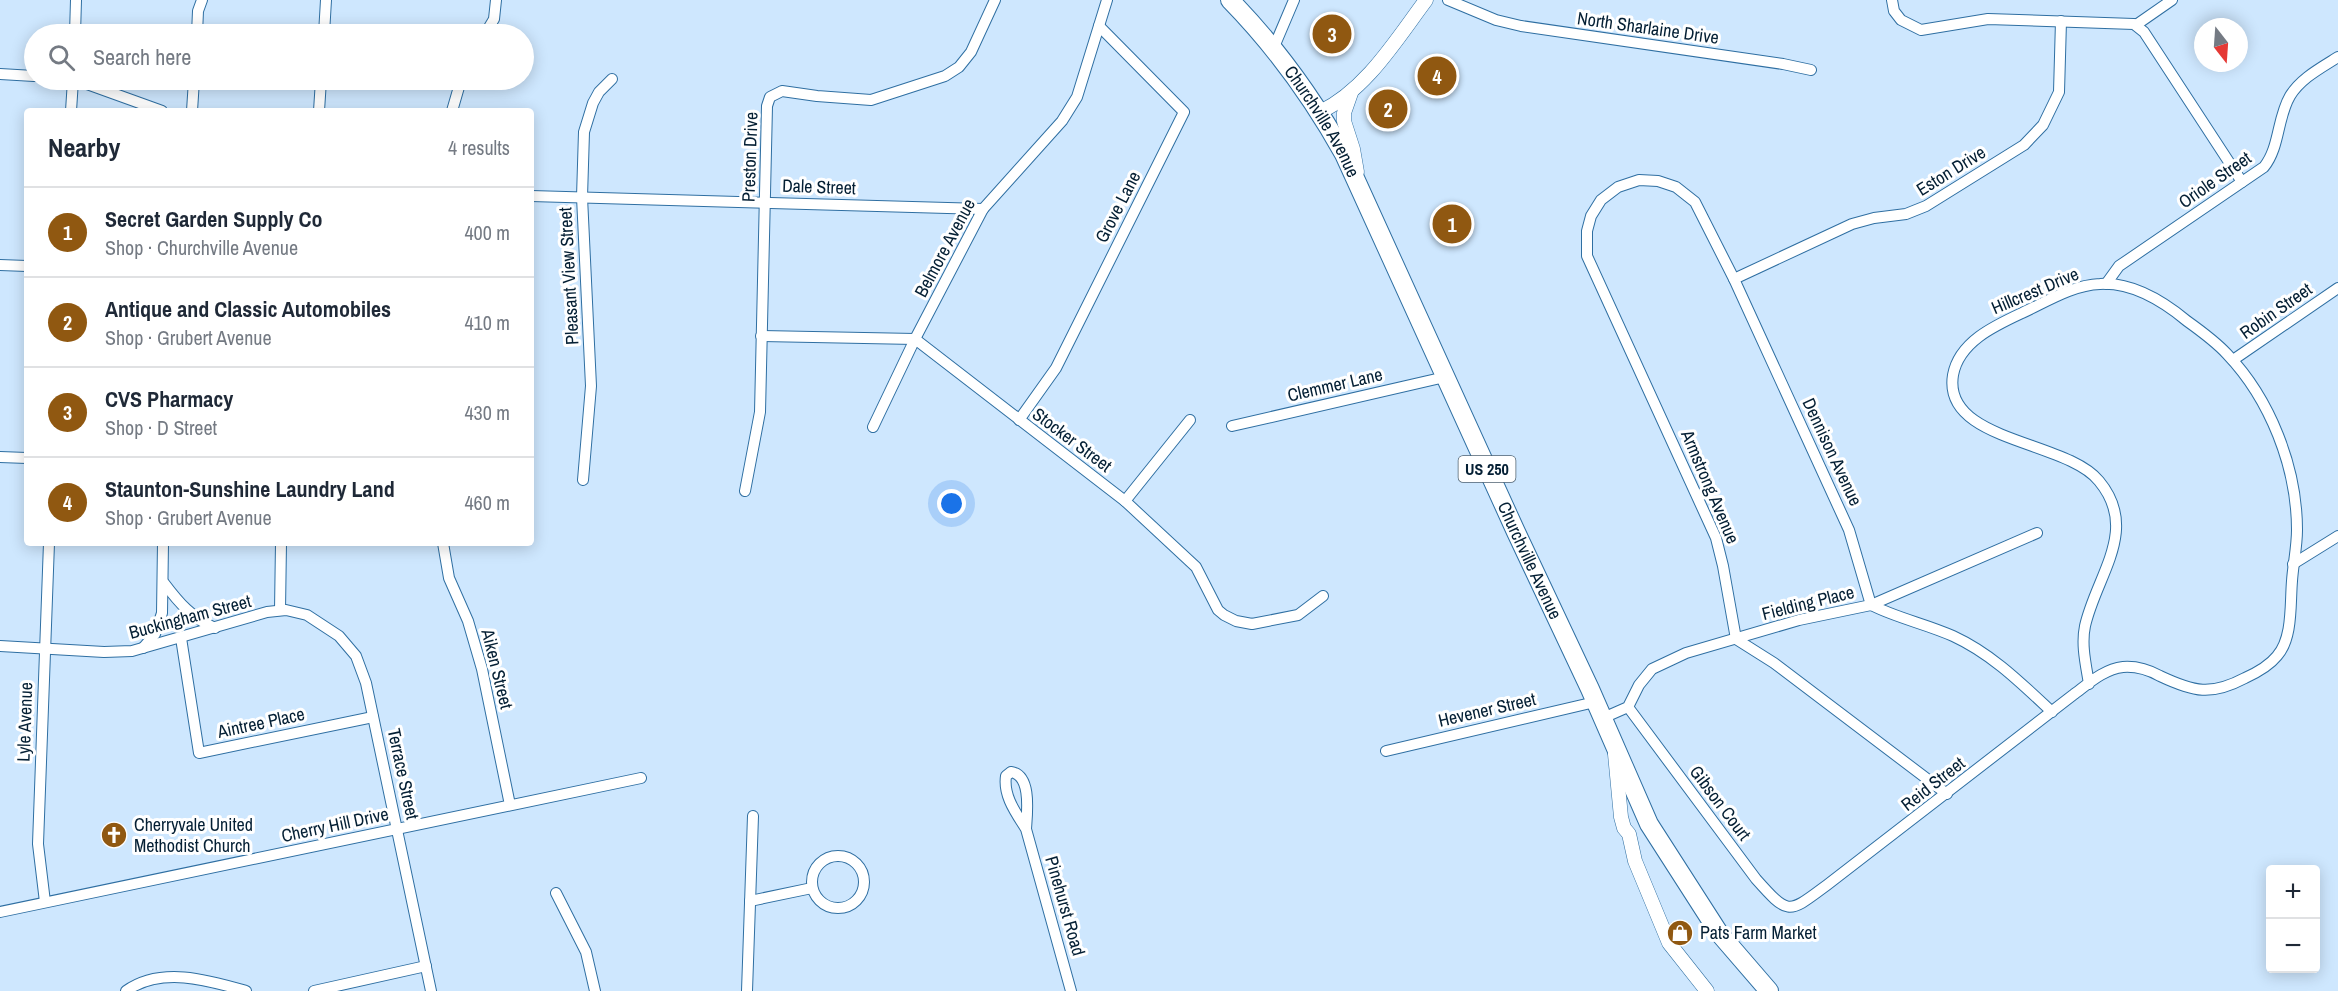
<!DOCTYPE html>
<meta charset="utf-8">
<style>
body{margin:0;font-family:"Archivo Narrow",sans-serif;background:#f2f2f3;color:#1f2937}
.controls{position:absolute;right:18px;bottom:18px;display:grid;overflow:hidden;border-radius:6px;box-shadow:0 3px 15px #0003}
.controls button{width:54px;height:54px;display:grid;place-items:center;padding:0;border:0;border-bottom:2px solid #e0e1e3;background:#fff;color:#1f2937;font:30px sans-serif}
.compass{position:absolute;left:2194px;top:18px;width:54px;height:54px;border-radius:50%;background:#fff;box-shadow:0 3px 15px #0003;rotate:163deg}
.you{position:absolute;left:952px;top:504px;width:21px;height:21px;margin:-15px;border:4px solid #fff;border-radius:50%;background:#1a73e8;box-shadow:0 0 0 9px #1a73e833}
.badge{display:grid;place-items:center;width:39px;height:39px;border-radius:50%;background:#905811;color:#fff;font-size:20px;font-weight:700}
.pin{position:absolute;translate:-50% -50%;border:3px solid #fff;box-shadow:0 2px 6px #0006}
.list{margin:0;padding:0;list-style:none}
h2{display:flex;justify-content:space-between;align-items:center;height:78px;margin:0;padding:0 24px;font-size:26px}
h2 small{font-size:20px;font-weight:400;color:#747a83}
.list li{display:grid;grid-template-columns:39px 1fr auto;gap:18px;align-items:center;box-sizing:border-box;height:90px;padding:0 24px;border-top:2px solid #e0e1e3}
.list b{display:block;font-size:22px;white-space:nowrap}
.list p{margin:0;font-size:20px;white-space:nowrap;color:#747a83}
.list em{font-size:20px;font-style:normal;color:#747a83}
.icon{flex:none;width:33px;height:33px;fill:none;stroke:currentColor;stroke-width:2;stroke-linecap:round;stroke-linejoin:round}
.map{position:relative;flex:none;width:2338px;height:991px;overflow:hidden}
.search{position:absolute;background:#fff;box-shadow:0 3px 15px #0003;left:24px;top:24px;width:510px;height:66px;display:flex;align-items:center;gap:15px;box-sizing:border-box;padding:0 21px;border-radius:33px;color:#747a83;font-size:22px}
.panel{position:absolute;background:#fff;box-shadow:0 3px 15px #0003;left:24px;top:108px;width:510px;height:438px;border-radius:6px}
.map>svg:first-child{display:block}
.lines{fill:none;stroke-linecap:round;stroke-linejoin:round}
.minor-casing{stroke:#2f6fa2;stroke-width:12}
.tertiary-casing{stroke:#2f6fa2;stroke-width:15}
.primary-casing{stroke:#2f6fa2;stroke-width:20}
.minor{stroke:#fff;stroke-width:10}
.tertiary{stroke:#fff;stroke-width:14}
.primary{stroke:#fff;stroke-width:18}
.labels{text-anchor:middle;stroke-width:6;stroke-linejoin:round;paint-order:stroke}
.shield{fill:#fff;stroke:#4f6271;stroke-width:1.5}
.shield-label{font-size:16px;font-weight:bold;fill:#041f34}
.street-label{font-size:18px;fill:#041f34;stroke:#fff}
.poi-label{font-size:18px;fill:#041f34;stroke:#fff;text-anchor:start}
</style>
<div class="map">
<svg width="2338" height="991" viewBox="0 0 2338 991">
<rect width="100%" height="100%" fill="#cee7fe"/>
<g class="lines">
<!-- minor casing -->
<g class="minor-casing">
<g id="minor">
<polyline points="1448,0 1496,20 1521,26 1783,64 1811,70"/>
<polyline points="1892,0 1894,11 1901,20 1921,30 1988,19 2134,24 2144,32 2242,182"/>
<polyline points="2136,25 2172,0"/>
<polyline points="75,34 76,0"/>
<polyline points="197,34 198,11 202,0"/>
<polyline points="324,34 326,0"/>
<polyline points="485,34 494,19 496,0"/>
<polyline points="1274,47 1294,0"/>
<polyline points="0,74 34,76"/>
<polyline points="76,80 162,111"/>
<polyline points="71,111 73,80"/>
<polyline points="192,111 194,80"/>
<polyline points="319,111 321,80"/>
<polyline points="452,111 461,80"/>
<polyline points="531,196 983,209"/>
<polyline points="0,265 27,266"/>
<polyline points="1734,279 1852,224 1874,218 1906,214 1926,206 2024,145 2043,125 2059,92 2061,21"/>
<path d="M 2106,284 L 2119,266 L 2264,167 C 2280,147 2277,118 2290,96 C 2301,78 2321,68 2338,57"/>
<polyline points="761,336 915,339 1125,501 1196,567 1218,610 1224,615 1236,621 1252,624 1298,615 1323,596"/>
<polyline points="2233,360 2338,288"/>
<polyline points="1019,420 1056,368 1184,112 1099,26"/>
<polyline points="1232,426 1445,377"/>
<polyline points="873,427 915,339 983,209 1062,121 1077,97 1107,0"/>
<polyline points="0,457 27,458"/>
<polyline points="583,480 591,386 582,197 584,132 593,103 599,92 612,79"/>
<polyline points="745,491 760,412 767,106 770,97 782,91 817,96 871,100 945,76 959,67 971,52 995,0"/>
<polyline points="1125,501 1190,420"/>
<polyline points="443,543 449,578 468,621 482,669 510,805"/>
<polyline points="2293,564 2338,536"/>
<path d="M 164,583 C 179,603 192,618 215,628"/>
<polyline points="280,610 281,543"/>
<polyline points="181,638 199,753 373,717"/>
<polyline points="0,646 104,652 132,651 267,612 286,610 307,615 339,636 356,656 366,683 431,991"/>
<polyline points="143,648 155,634 162,613 163,543"/>
<path d="M 1628,707 L 1756,879 C 1789,916 1788,914 1827,885 L 2073,695 C 2088,684 2104,669 2123,667 C 2136,666 2149,670 2160,676 C 2194,692 2211,696 2245,678 C 2256,673 2269,666 2277,656 C 2293,638 2290,604 2292,581 C 2293,565 2297,547 2297,530 C 2297,467 2270,399 2227,354 C 2215,341 2201,331 2187,321 C 2164,302 2132,282 2100,284 C 2072,285 2046,302 2022,313 C 1994,326 1959,342 1953,375 C 1942,442 2066,440 2099,481 C 2140,530 2096,576 2085,626 C 2081,645 2086,665 2089,684"/>
<polyline points="1603,718 1628,707 1639,685 1652,669 1686,653 1799,620 1871,605 2037,533"/>
<polyline points="1386,751 1595,702"/>
<path d="M 1947,794 L 1774,663 L 1736,639 L 1723,566 L 1716,538 L 1587,256 L 1587,231 L 1591,216 L 1601,200 L 1618,187 L 1639,180 L 1658,181 L 1676,187 L 1695,202 L 1734,279 L 1849,530 L 1871,605 C 1897,618 1926,624 1953,636 C 1992,654 2021,683 2052,712"/>
<path d="M 1026,829 C 1027,813 1032,775 1011,772 L 1006,776 C 1003,796 1016,813 1026,829 L 1071,991"/>
<circle cx="838" cy="882" r="26"/>
<polyline points="556,893 586,952 595,991"/>
<polyline points="750,901 812,888"/>
<polyline points="45,902 38,844 49,543"/>
<polyline points="0,912 641,778"/>
<path d="M 126,991 C 161,966 208,980 246,991"/>
<polyline points="314,991 426,966"/>
<polyline points="747,991 753,816"/>
</g>
</g>
<!-- tertiary casing -->
<g class="tertiary-casing">
<g id="tertiary">
<polyline points="1351,93 1344,113 1344,121 1353,149 1357,172"/>
<path d="M 1320,112 C 1366,90 1396,40 1426,0"/>
<polyline points="1615,754 1621,817 1624,828 1629,834 1635,861 1669,943 1707,991"/>
</g>
</g>
<!-- primary casing -->
<g class="primary-casing">
<g id="primary">
<path id="s1" d="M 1230,0 C 1276,47 1312,97 1344,154 L 1516,532 L 1590,689 L 1649,824 L 1719,933 L 1769,991"/>
</g>
</g>
<!-- minor -->
<use href="#minor" class="minor"/>
<!-- tertiary -->
<use href="#tertiary" class="tertiary"/>
<!-- primary -->
<use href="#primary" class="primary"/>
</g>
<!-- icons -->
<defs>
<g id="church-disc" transform="scale(1.35)"><circle r="9.5" fill="#905811" stroke="#fff"/><path d="M-1.2-6h2.4v3.5h3.3v2.4h-3.3V6h-2.4V-.1h-3.3v-2.4h3.3Z" fill="#fff"/></g>
<g id="shop-disc" transform="scale(1.35)"><circle r="9.5" fill="#905811" stroke="#fff"/><path d="M-5-2.5h2.3a2.7 3.5 0 0 1 5.4 0H5L5.5 6h-11ZM-1.5-2.5h3a1.5 2.3 0 0 0-3 0Z" fill="#fff"/></g>
</defs>
<g fill-rule="evenodd">
<use href="#church-disc" x="114" y="835"/>
<use href="#shop-disc" x="1680" y="933"/>
</g>
<g class="labels">
<!-- shield labels -->
<rect class="shield" x="1458.5" y="456" width="57" height="26" rx="4.5"/>
<g class="shield-label">
<text x="1487" y="475">US 250</text>
</g>
<!-- street labels -->
<g class="street-label">
<text transform="translate(1648 28) rotate(8)" y="6">North Sharlaine Drive</text>
<text dy="6" stroke="none"><textPath href="#s1" startOffset="153">Churchville Avenue</textPath></text>
<text transform="translate(750 157) rotate(-88)" y="6">Preston Drive</text>
<text transform="translate(1951 171) rotate(-32)" y="6">Eston Drive</text>
<text transform="translate(2215 180) rotate(-35)" y="6">Oriole Street</text>
<text transform="translate(819 187) rotate(2)" y="6">Dale Street</text>
<text transform="translate(1118 207) rotate(-63)" y="6">Grove Lane</text>
<text transform="translate(945 248) rotate(-62)" y="6">Belmore Avenue</text>
<text transform="translate(569 276) rotate(-93)" y="6">Pleasant View Street</text>
<text transform="translate(2035 291) rotate(-23)" y="6">Hillcrest Drive</text>
<text transform="translate(2276 311) rotate(-35)" y="6">Robin Street</text>
<text transform="translate(1335 385) rotate(-13)" y="6">Clemmer Lane</text>
<text transform="translate(1072 440) rotate(37)" y="6">Stocker Street</text>
<text transform="translate(1832 452) rotate(65)" y="6">Dennison Avenue</text>
<text transform="translate(1710 487) rotate(67)" y="6">Armstrong Avenue</text>
<text dy="6" stroke="none"><textPath href="#s1" startOffset="639">Churchville Avenue</textPath></text>
<text transform="translate(1808 603) rotate(-14)" y="6">Fielding Place</text>
<text transform="translate(190 617) rotate(-15)" y="6">Buckingham Street</text>
<text transform="translate(497 669) rotate(76)" y="6">Aiken Street</text>
<text transform="translate(1487 710) rotate(-13)" y="6">Hevener Street</text>
<text transform="translate(25 722) rotate(-88)" y="6">Lyle Avenue</text>
<text transform="translate(261 723) rotate(-12)" y="6">Aintree Place</text>
<text transform="translate(403 774) rotate(78)" y="6">Terrace Street</text>
<text transform="translate(1933 784) rotate(-38)" y="6">Reid Street</text>
<text transform="translate(1720 803) rotate(53)" y="6">Gibson Court</text>
<text transform="translate(335 825) rotate(-12)" y="6">Cherry Hill Drive</text>
<text transform="translate(1065 906) rotate(74)" y="6">Pinehurst Road</text>
</g>
<!-- poi labels -->
<g class="poi-label">
<text x="134" y="831">Cherryvale United<tspan x="134" dy="21">Methodist Church</tspan></text>
<text x="1700" y="939">Pats Farm Market</text>
</g>
</g>
</svg>
<div class="controls">
<button>+</button>
<button>−</button>
</div>
<svg class="compass" viewBox="-18 -18 36 36"><path d="M0-13l5 13h-10z" fill="#e53935"/><path d="M0 13l5-13h-10z" fill="#747a83"/></svg>
<div class="you"></div>
<div class="pin badge" style="left:1452px;top:224px">1</div>
<div class="pin badge" style="left:1388px;top:109px">2</div>
<div class="pin badge" style="left:1332px;top:34px">3</div>
<div class="pin badge" style="left:1437px;top:76px">4</div>
<div class="search"><svg class="icon" aria-label="search" viewBox="0 0 24 24"><circle cx="10" cy="10" r="6"/><path d="M15 15l6 6"/></svg>Search here</div>
<section class="panel">
<h2>Nearby<small>4 results</small></h2>
<ul class="list">
<li><span class="badge">1</span><div><b>Secret Garden Supply Co</b><p>Shop · Churchville Avenue</p></div><em>400 m</em></li>
<li><span class="badge">2</span><div><b>Antique and Classic Automobiles</b><p>Shop · Grubert Avenue</p></div><em>410 m</em></li>
<li><span class="badge">3</span><div><b>CVS Pharmacy</b><p>Shop · D Street</p></div><em>430 m</em></li>
<li><span class="badge">4</span><div><b>Staunton-Sunshine Laundry Land</b><p>Shop · Grubert Avenue</p></div><em>460 m</em></li>
</ul>
</section>
</div>
